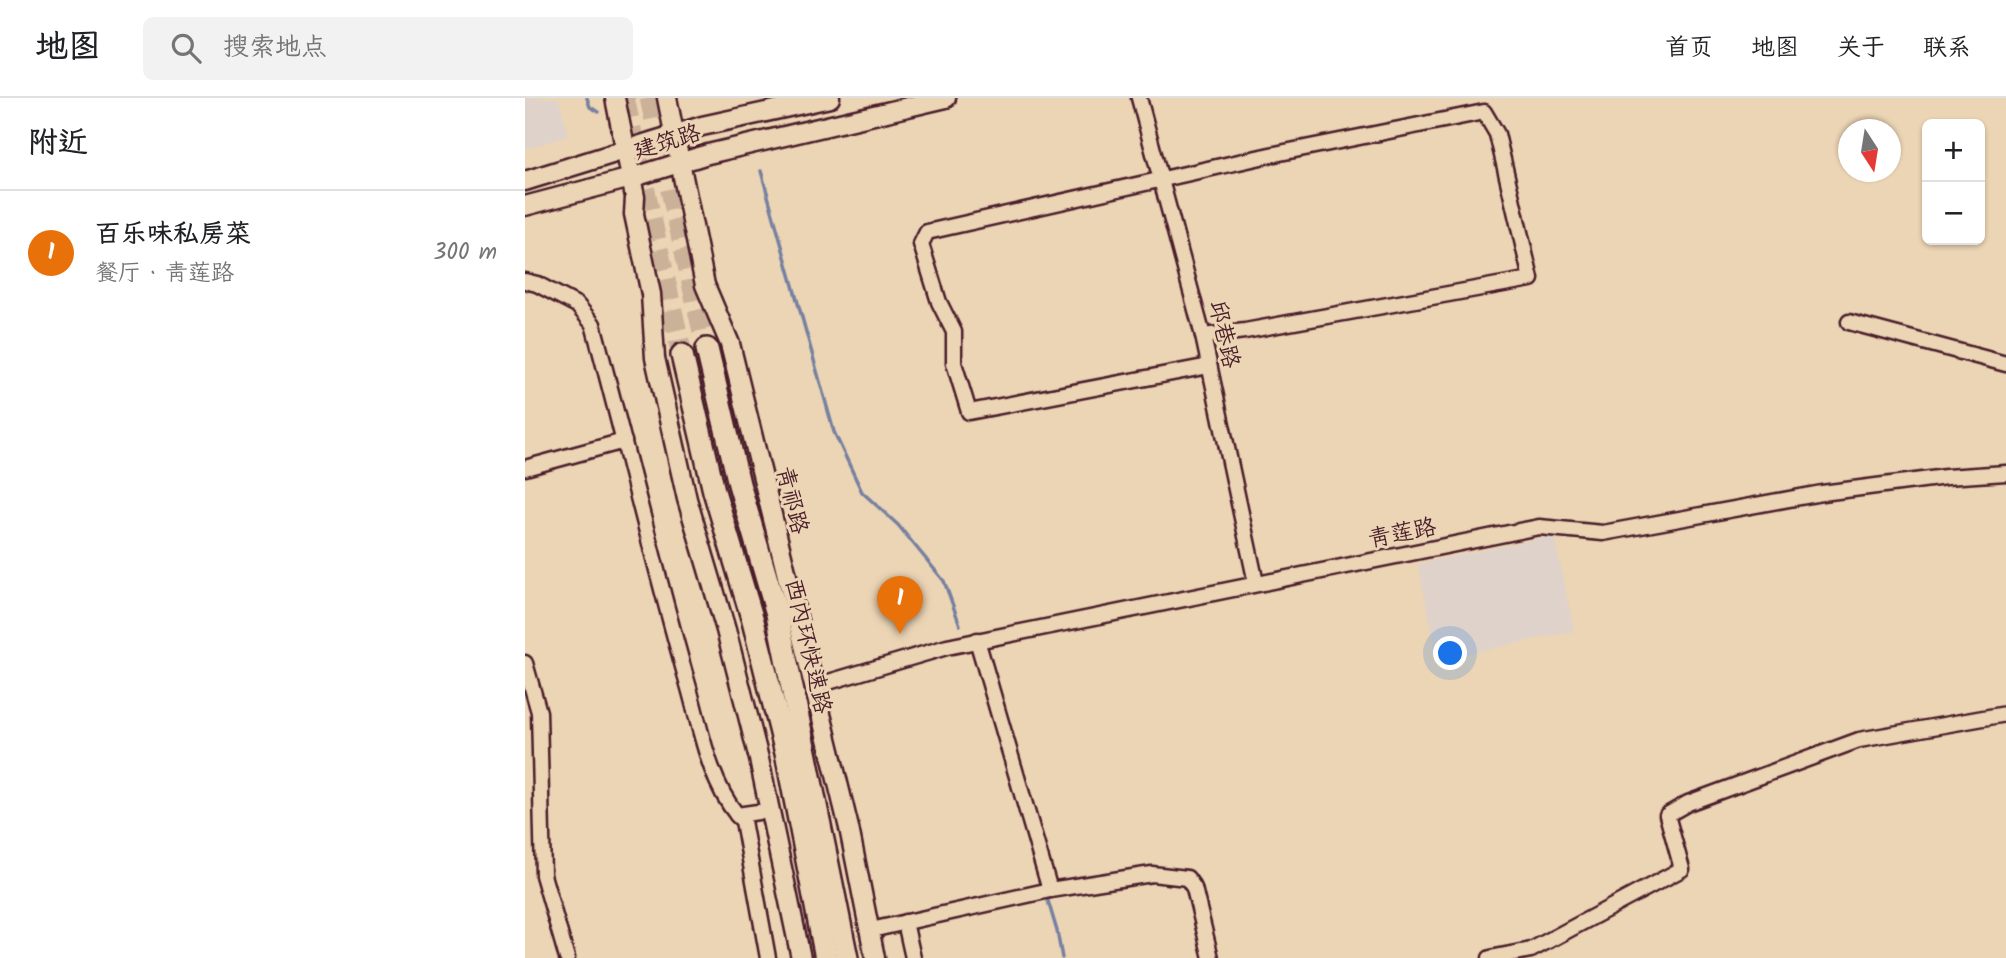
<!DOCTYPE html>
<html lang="zh">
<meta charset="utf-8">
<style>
body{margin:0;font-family:Kalam,"LXGW WenKai TC",sans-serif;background:#f2f2f2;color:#202124}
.controls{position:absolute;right:21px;top:21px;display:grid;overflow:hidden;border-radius:10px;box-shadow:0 2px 5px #0004}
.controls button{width:63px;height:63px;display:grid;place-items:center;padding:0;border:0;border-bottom:2px solid #e0e0e0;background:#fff;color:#202124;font:35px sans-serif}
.compass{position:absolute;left:1313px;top:21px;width:63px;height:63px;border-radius:50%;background:#fff;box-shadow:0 2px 5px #0004;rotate:168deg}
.you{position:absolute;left:926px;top:556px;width:24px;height:24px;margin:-18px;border:5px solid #fff;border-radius:50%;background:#1a73e8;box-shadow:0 0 0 10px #1a73e833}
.badge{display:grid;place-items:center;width:46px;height:46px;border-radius:50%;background:#c8321e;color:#fff;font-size:23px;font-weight:700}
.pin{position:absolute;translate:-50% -58px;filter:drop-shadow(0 2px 4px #0008)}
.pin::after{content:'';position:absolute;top:37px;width:24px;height:21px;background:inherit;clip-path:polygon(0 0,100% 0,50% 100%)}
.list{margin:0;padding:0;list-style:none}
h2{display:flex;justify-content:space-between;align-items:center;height:91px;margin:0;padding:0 28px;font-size:30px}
h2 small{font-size:23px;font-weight:400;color:#757577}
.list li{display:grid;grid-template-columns:46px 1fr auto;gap:21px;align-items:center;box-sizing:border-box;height:126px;padding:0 28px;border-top:2px solid #e0e0e0}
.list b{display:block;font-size:26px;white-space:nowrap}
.list p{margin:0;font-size:23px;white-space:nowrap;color:#757577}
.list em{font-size:23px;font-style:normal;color:#757577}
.icon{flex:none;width:38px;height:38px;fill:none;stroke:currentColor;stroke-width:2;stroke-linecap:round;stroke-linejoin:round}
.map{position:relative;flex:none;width:1481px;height:860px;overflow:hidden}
header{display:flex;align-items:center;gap:42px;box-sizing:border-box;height:98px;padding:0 35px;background:#fff;border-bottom:2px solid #e0e0e0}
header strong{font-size:33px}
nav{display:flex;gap:38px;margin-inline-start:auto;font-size:24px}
.search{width:490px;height:63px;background:#f2f2f2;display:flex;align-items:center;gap:18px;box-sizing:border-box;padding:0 24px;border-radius:10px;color:#757577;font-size:26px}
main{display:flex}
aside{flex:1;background:#fff}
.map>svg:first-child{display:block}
.built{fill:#dfd2ca}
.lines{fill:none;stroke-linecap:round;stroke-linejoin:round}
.stream{stroke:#7680a0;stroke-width:3.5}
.highway-tunnel{stroke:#ccb199;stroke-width:21;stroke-dasharray:21 10;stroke-linecap:butt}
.minor-casing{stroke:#4a1f2b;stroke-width:19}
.major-casing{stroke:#4a1f2b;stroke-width:23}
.highway-casing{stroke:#4a1f2b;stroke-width:26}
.minor{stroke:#ecd5b5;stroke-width:14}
.major{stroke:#ecd5b5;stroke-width:18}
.highway{stroke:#ecd5b5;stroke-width:21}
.labels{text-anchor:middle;stroke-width:6;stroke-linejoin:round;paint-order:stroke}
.street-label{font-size:23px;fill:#4a1f2b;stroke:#ecd5b5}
</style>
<header>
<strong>地图</strong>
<div class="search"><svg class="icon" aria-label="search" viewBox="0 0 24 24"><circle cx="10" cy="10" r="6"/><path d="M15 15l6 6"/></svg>搜索地点</div>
<nav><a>首页</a><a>地图</a><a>关于</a><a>联系</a></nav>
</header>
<main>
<aside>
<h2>附近<small></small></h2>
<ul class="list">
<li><span class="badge" style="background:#e8710a">1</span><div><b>百乐味私房菜</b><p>餐厅 · 青莲路</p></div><em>300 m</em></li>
</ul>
</aside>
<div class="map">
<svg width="1481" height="860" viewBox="0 0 1481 860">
<rect width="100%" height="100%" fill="#ecd5b5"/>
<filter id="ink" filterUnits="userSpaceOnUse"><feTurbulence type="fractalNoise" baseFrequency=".0143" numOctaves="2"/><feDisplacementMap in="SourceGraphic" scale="14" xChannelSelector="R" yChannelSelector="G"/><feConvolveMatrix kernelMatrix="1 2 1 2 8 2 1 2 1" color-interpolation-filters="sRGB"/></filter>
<g filter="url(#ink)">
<!-- built -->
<g class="built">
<polygon points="0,0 34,0 43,38 0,51"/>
<polygon points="1029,437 1049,533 913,562 893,466"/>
</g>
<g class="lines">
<!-- stream -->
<g class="stream">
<polyline points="62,0 65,9 74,14"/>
<polyline points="236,73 309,334 337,394 373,427 419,483 435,527"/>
<polyline points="523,803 532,833 537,860"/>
</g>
<!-- highway-tunnel -->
<g class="highway-tunnel">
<polyline points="99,0 157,257"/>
<polyline points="125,0 182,251"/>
</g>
<!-- minor casing -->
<g class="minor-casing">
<g id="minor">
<polyline points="614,0 678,238 731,485"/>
<path d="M 0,183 L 12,186 L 52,207 L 68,226 C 100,344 128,464 162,583 C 175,627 183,681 212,717 L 233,714"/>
<polyline points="1324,224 1481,266"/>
<polyline points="678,238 720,233 1006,181 972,36 959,14 745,57 402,134 396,146 414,204 429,234 429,265 444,314 684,268"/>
<polyline points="0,370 99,343"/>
<polyline points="452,542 525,792"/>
<polyline points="0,565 14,614 18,777 42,860"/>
<polyline points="290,588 422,549 1014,429 1078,435 1297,395 1421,379 1481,375"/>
<polyline points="212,717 218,723 243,860"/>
<polyline points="380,824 388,860"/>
<polyline points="346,832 525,792 627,776 662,780 669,790 686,860"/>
<polyline points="965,860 1006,852 1157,771 1142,717 1163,705 1334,642 1481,616"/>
</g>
</g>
<!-- major casing -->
<g class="major-casing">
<g id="major">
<polyline points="90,0 110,99 109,116 126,196 130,260 162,401 201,532 234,661 276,860"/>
<polyline points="142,0 180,187 205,246 324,730 350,860"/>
<polyline points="0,83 177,28 305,0"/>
<polyline points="0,108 106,80 183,56 421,0"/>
</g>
</g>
<!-- highway casing -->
<g class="highway-casing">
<g id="highway">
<polyline points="182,251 214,386 252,516 322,860"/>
<polyline points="157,257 189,393 228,523 261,655 301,860"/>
</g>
</g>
<!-- minor -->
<use href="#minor" class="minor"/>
<!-- major -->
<use href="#major" class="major"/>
<!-- highway -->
<use href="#highway" class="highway"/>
</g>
</g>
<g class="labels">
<!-- street labels -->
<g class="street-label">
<text transform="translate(142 43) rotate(-17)" y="8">建筑路</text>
<text transform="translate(700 236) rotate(77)" y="8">邱巷路</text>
<text transform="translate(268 402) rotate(76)" y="8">青祁路</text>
<text transform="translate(877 434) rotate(-11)" y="8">青莲路</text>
<text transform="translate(284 548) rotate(77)" y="8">西内环快速路</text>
</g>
</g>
</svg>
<div class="controls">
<button>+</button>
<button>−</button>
</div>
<svg class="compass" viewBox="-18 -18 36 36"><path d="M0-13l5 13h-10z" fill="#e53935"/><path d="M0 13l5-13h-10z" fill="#757577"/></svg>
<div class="you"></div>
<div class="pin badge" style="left:375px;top:536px;background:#e8710a">1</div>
</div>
</main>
